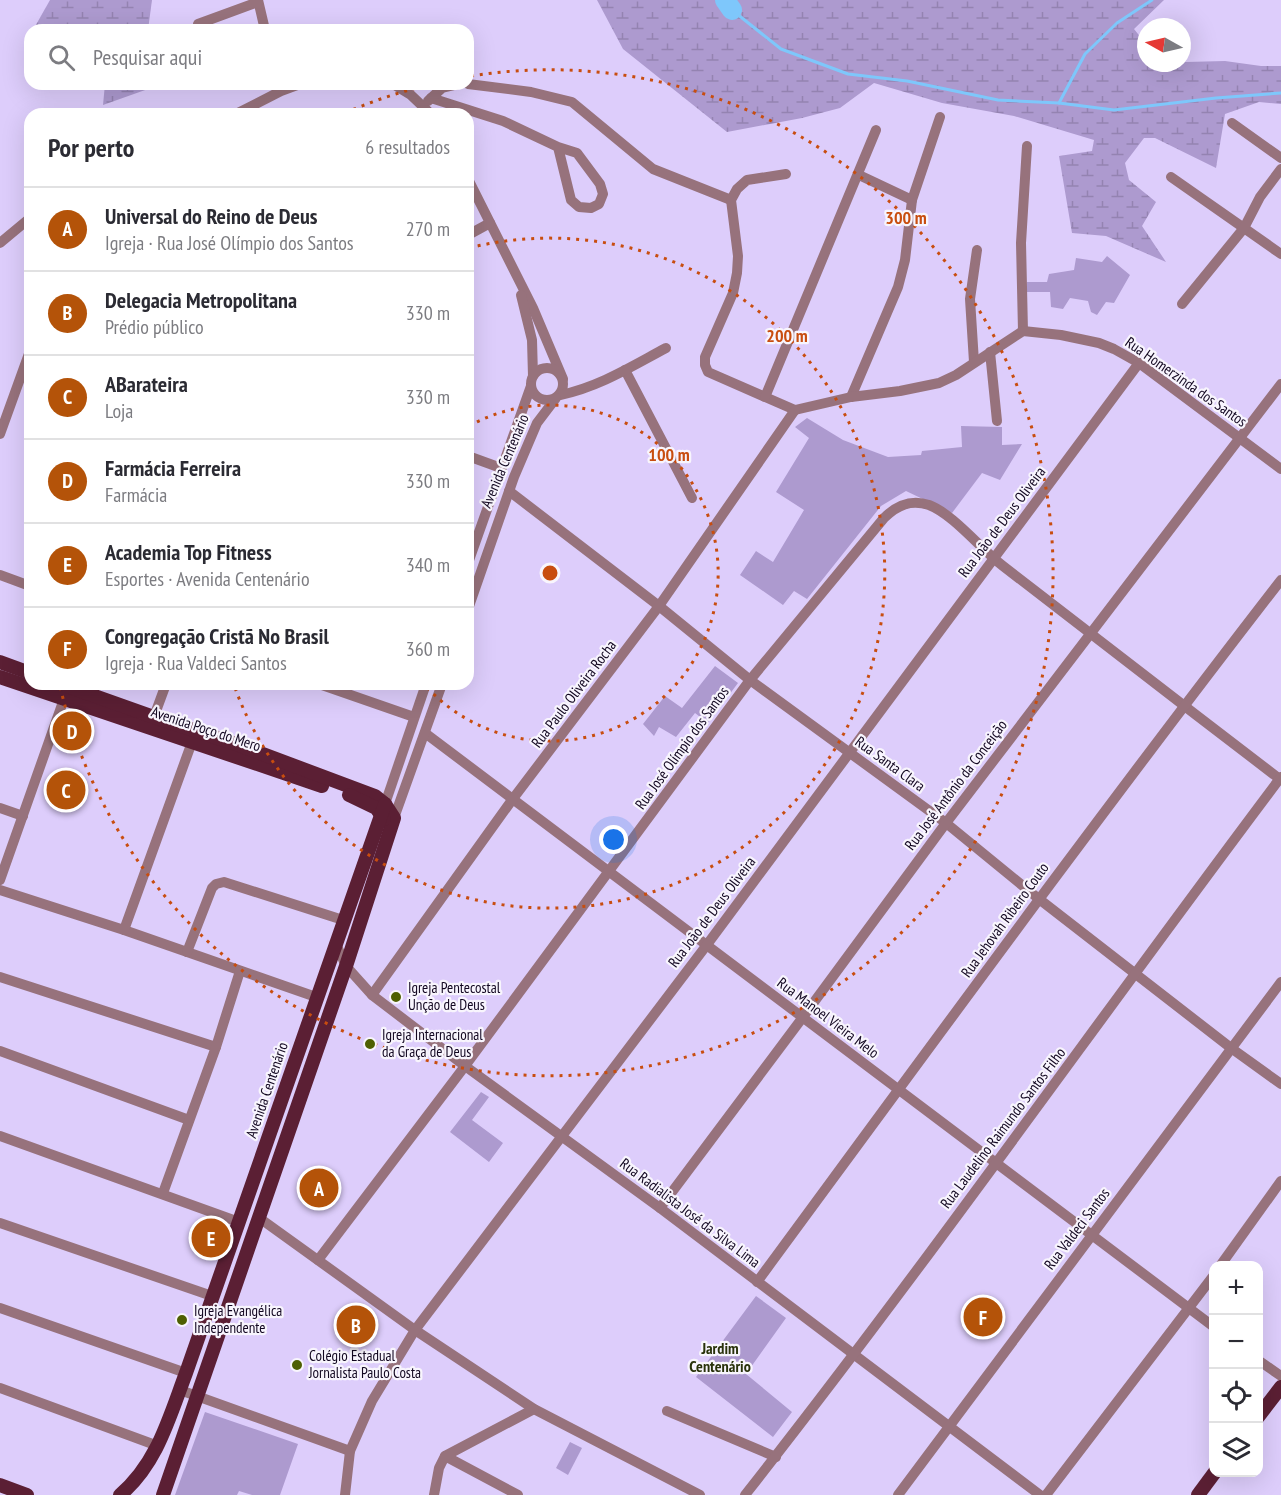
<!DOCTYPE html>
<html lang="pt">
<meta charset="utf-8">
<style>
body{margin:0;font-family:"PT Sans Narrow",sans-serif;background:#f7f7f7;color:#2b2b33}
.controls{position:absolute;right:18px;bottom:18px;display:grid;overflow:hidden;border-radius:12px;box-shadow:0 6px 24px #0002}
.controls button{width:54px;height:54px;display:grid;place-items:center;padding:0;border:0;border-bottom:2px solid #e1e1e2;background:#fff;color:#2b2b33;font:30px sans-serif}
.compass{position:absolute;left:1137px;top:18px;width:54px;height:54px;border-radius:50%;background:#fff;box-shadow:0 6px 24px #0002;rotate:278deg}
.you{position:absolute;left:614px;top:840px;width:21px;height:21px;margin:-15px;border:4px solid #fff;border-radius:50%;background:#1a73e8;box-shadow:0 0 0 9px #1a73e833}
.badge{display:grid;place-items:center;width:39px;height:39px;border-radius:50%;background:#b45309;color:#fff;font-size:20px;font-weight:700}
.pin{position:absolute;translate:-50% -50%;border:3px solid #fff;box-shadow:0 2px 6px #0006}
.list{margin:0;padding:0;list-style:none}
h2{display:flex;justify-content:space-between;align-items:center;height:78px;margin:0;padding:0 24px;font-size:26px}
h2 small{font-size:20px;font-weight:400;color:#7c7c81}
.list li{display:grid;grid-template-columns:39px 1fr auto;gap:18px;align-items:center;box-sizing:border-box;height:84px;padding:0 24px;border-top:2px solid #e1e1e2}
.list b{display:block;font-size:22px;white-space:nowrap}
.list p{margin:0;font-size:20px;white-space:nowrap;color:#7c7c81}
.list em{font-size:20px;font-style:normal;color:#7c7c81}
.icon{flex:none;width:33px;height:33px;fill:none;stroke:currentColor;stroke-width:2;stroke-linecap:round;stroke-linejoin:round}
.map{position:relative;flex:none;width:1281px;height:1495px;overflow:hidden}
.search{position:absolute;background:#fff;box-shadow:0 6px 24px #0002;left:24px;top:24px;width:450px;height:66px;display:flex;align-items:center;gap:15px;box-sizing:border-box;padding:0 21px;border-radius:18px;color:#7c7c81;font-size:22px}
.panel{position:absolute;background:#fff;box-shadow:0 6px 24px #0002;left:24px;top:108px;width:450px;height:582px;border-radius:18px}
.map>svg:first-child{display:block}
.green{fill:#ad9acf}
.wetland{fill:url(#wetland-marsh)}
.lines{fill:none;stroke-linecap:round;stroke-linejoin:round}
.stream{stroke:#7ec7fb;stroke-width:3}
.river{stroke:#7ec7fb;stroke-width:20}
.minor{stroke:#97727c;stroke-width:10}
.major{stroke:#5b1f34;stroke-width:14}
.ring{fill:none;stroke:#c84d0f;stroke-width:3;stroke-dasharray:3 6}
.poi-dot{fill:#4e5f02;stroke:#f8f5fd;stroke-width:2}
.labels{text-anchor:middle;stroke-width:4.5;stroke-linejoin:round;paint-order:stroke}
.street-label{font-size:15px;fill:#120721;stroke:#f8f5fd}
.poi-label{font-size:15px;fill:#120721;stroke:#f8f5fd;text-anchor:start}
.neighbourhood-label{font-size:16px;font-weight:bold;fill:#29320b;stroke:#f8f5fd}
.centre{fill:#c84d0f;stroke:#f8f5fd;stroke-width:3}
.ring-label{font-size:18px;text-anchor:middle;font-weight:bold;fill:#c84d0f;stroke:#f8f5fd;stroke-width:4.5;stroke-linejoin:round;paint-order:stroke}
</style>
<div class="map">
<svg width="1281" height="1495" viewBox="0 0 1281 1495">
<defs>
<pattern id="wetland-marsh" width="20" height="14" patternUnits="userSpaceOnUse" patternTransform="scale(1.5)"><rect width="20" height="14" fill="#ad9acf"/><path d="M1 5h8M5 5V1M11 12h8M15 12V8" fill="none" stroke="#9483b1"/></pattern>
</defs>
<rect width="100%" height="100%" fill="#ddcdfb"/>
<!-- green -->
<g class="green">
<polygon points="1107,256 1130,275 1114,303 1106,302 1097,315 1091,312 1088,301 1070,298 1063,309 1051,307 1050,292 1026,292 1027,282 1047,282 1049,274 1074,270 1076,258 1102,262"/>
<polygon points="807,418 843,440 888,457 921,455 922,451 962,447 961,426 1002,427 1002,445 1022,444 1000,480 982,473 952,513 906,491 881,506 807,599 794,591 783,605 740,575 756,551 773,562 804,510 776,492 809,438 795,427"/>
<polygon points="715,666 738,683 708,723 695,713 676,737 659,727 654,736 643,724 665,696 682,708"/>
<polygon points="481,1092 489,1097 472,1120 503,1143 489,1162 450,1132"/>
<polygon points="756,1296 786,1318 746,1374 792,1412 773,1437 696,1377"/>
<polygon points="205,1412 298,1444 280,1495 252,1495 239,1491 237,1495 175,1495"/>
<polygon points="570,1442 582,1448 568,1475 556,1468"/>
</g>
<!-- wetland -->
<g class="wetland">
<polygon points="50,0 152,0 148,30 33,30"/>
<polygon points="597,0 1164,0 1134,29 1146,44 1146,63 1225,61 1261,66 1281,66 1281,104 1259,102 1225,114 1216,168 1155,138 1144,138 1125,163 1129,180 1156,202 1142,226 1166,262 1106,236 1072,233 1059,156 1092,151 1094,140 1014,116 942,103 874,83 840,108 802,118 727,132 623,49"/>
<polygon points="105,84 148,84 148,89 103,105"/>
</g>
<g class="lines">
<!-- stream -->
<g class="stream">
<polyline points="732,10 781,49 848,74 907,81 998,100 1059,103 1114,110 1216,98 1281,93"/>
<polyline points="1059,103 1085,54 1117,23 1152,0"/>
</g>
<!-- river -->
<polyline class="river" points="725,0 732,10"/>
<!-- minor -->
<g class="minor">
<polyline points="258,0 265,30"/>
<polyline points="198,24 258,2"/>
<polyline points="393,84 411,95 431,114"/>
<polyline points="468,84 531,92 572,102 653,169 731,200"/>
<polyline points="431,98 503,121 558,147 577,153 600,184 603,194 599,204 591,208 579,207 571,200 558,147"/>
<polyline points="428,101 442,88 459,84"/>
<polyline points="50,113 51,114"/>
<polyline points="236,114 281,91 300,84"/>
<polyline points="1232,123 1281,158"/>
<polyline points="786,174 747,180 737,189 731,200 738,256 737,273 733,293 705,357 705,365 708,372 795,410"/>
<polyline points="859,175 912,200"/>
<polyline points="1171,177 1281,254"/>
<polyline points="468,179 533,308 563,379"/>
<polyline points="468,235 490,223"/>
<polyline points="0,243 30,218"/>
<polyline points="521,295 532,340 533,376"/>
<polyline points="1182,304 1244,228 1260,197 1281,169"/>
<polyline points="1023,331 1021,243 1027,146"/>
<polyline points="990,352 997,421"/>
<polyline points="974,362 970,299 977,250"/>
<circle cx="547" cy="384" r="16"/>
<polyline points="625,370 692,498"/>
<path d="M 560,395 C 599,387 632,366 666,348"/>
<polyline points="765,397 876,130"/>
<polyline points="851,397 898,287 905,260 912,200 940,117"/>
<polyline points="795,410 851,397 900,391 939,383 956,375 1023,331 1061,335 1099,343 1114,349 1139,363 1281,469"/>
<polyline points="0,434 30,351"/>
<polyline points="468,456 501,468"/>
<polyline points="509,491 659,606 750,680 946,823 1039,899 1231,1048 1281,1084"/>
<polyline points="468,563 531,386"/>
<polyline points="0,575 30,586"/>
<polyline points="468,609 514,477 537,423 556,398"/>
<polyline points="319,684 414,717"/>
<polyline points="152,722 166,684"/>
<polyline points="425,733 1214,1327"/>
<polyline points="385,804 426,684"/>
<polyline points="0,808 23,816"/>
<polyline points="394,818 442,684"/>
<polyline points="0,880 64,699"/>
<polyline points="0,890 124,930 316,997"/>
<polyline points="124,930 192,742"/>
<polyline points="336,944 346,966 372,995 465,1066 660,1208 1040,1495"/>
<polyline points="187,952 212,888 216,884 224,882 343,920"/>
<polyline points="0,977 216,1047"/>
<polyline points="372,995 512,800 659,606 795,410"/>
<polyline points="0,1051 189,1120"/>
<polyline points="0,1136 239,1222"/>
<polyline points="163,1193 216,1047 240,971"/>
<polyline points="660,1208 803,1017 946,823 1281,384"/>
<polyline points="258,1217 415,1330 534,1409 700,1495"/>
<polyline points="0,1223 212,1296"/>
<path d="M 318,1260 L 465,1066 L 750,680 L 884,518 C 897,505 911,499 929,505 C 953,514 981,549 1003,566 C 1095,637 1188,709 1281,780"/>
<polyline points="1220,1266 1281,1181"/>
<path d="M 757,1282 C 930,1047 1102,811 1281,580"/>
<polyline points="0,1308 186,1373"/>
<polyline points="1258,1360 1281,1376"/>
<polyline points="0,1388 158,1446"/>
<polyline points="180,1390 350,1451"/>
<polyline points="667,1411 776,1457"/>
<polyline points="445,1456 518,1495"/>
<polyline points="345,1495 350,1451 372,1401 415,1330 706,946 1139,363"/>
<polyline points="434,1495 439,1468 445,1456 534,1409"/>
<path d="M 745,1495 C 930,1260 1101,1016 1281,777"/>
<polyline points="898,1495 1281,982"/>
<polyline points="1046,1495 1214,1275"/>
</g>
<!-- major -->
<g class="major">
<polyline points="0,662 30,673"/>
<polyline points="0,677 322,786"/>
<polyline points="61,684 154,717 236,744 375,796 385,804 394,818 346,966 163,1495"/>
<polyline points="349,795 376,808 384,819"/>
<polyline points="1258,1417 1281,1387"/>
<polyline points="0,1485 27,1495"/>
<path d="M 120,1495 C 157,1464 169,1418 186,1373 L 385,804"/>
<polyline points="1198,1495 1215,1472"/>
</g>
</g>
<!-- distance rings -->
<g class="ring">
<path d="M469 426A168 168 0 1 1 424 684"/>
<path d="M469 248A335 335 0 1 1 234 685"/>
<path d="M345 113A503 503 0 0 1 428 85M471 76A503 503 0 1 1 60 686"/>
</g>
<!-- markers -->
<g class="poi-dot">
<circle cx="396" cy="997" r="6"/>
<circle cx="370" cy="1044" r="6"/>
<circle cx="182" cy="1320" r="6"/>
<circle cx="297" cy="1365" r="6"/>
</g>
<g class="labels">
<!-- street labels -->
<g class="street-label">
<text transform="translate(1186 382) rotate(35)" y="5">Rua Homerzinda dos Santos</text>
<text transform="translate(505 461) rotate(-67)" y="5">Avenida Centenário</text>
<text transform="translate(1002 522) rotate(-53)" y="5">Rua João de Deus Oliveira</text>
<text transform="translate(574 694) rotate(-53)" y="5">Rua Paulo Oliveira Rocha</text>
<text transform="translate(206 729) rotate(18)" y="5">Avenida Poço do Mero</text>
<text transform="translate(682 748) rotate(-54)" y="5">Rua José Olímpio dos Santos</text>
<text transform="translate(890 764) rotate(36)" y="5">Rua Santa Clara</text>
<text transform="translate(956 785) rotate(-53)" y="5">Rua José Antônio da Conceição</text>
<text transform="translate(712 912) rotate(-53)" y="5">Rua João de Deus Oliveira</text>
<text transform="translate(1005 920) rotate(-54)" y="5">Rua Jehovah Ribeiro Couto</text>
<text transform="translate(828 1018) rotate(37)" y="5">Rua Manoel Vieira Melo</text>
<text transform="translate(267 1090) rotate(-71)" y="5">Avenida Centenário</text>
<text transform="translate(1003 1128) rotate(-53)" y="5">Rua Laudelino Raimundo Santos Filho</text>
<text transform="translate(690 1213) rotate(37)" y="5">Rua Radialista José da Silva Lima</text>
<text transform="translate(1077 1229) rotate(-53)" y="5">Rua Valdeci Santos</text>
</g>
<!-- poi labels -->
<g class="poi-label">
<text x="408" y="993">Igreja Pentecostal<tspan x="408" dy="17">Unção de Deus</tspan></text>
<text x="382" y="1040">Igreja Internacional<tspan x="382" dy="17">da Graça de Deus</tspan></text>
<text x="194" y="1316">Igreja Evangélica<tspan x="194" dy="17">Independente</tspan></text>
<text x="309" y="1361">Colégio Estadual<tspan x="309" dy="17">Jornalista Paulo Costa</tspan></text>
</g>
<!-- neighbourhood labels -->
<g class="neighbourhood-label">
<text x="720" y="1354">Jardim<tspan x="720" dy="18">Centenário</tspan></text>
</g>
</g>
<circle cx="550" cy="573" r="9" class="centre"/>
<g class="ring-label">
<text x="906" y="224">300 m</text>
<text x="787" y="342">200 m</text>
<text x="669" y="461">100 m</text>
</g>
</svg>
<div class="controls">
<button>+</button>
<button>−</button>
<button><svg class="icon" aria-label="locate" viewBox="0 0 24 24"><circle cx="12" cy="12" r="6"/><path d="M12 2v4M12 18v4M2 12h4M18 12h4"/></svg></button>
<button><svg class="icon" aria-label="layers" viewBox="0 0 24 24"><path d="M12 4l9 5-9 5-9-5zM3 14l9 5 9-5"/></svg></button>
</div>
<svg class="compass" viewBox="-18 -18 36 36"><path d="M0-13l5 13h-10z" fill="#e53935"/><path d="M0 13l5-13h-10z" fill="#7c7c81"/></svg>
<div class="you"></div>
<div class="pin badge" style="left:319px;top:1188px">A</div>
<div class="pin badge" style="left:356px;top:1325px">B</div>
<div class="pin badge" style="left:66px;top:790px">C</div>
<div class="pin badge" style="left:72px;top:731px">D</div>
<div class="pin badge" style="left:211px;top:1238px">E</div>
<div class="pin badge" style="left:983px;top:1317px">F</div>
<div class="search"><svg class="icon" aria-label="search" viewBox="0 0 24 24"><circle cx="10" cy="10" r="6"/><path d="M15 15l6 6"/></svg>Pesquisar aqui</div>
<section class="panel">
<h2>Por perto<small>6 resultados</small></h2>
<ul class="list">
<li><span class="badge">A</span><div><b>Universal do Reino de Deus</b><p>Igreja · Rua José Olímpio dos Santos</p></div><em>270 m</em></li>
<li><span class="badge">B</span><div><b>Delegacia Metropolitana</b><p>Prédio público</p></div><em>330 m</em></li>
<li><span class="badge">C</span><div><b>ABarateira</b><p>Loja</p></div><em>330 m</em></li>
<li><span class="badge">D</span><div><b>Farmácia Ferreira</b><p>Farmácia</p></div><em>330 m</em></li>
<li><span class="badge">E</span><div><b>Academia Top Fitness</b><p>Esportes · Avenida Centenário</p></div><em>340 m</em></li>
<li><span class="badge">F</span><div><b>Congregação Cristã No Brasil</b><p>Igreja · Rua Valdeci Santos</p></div><em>360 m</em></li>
</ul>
</section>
</div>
